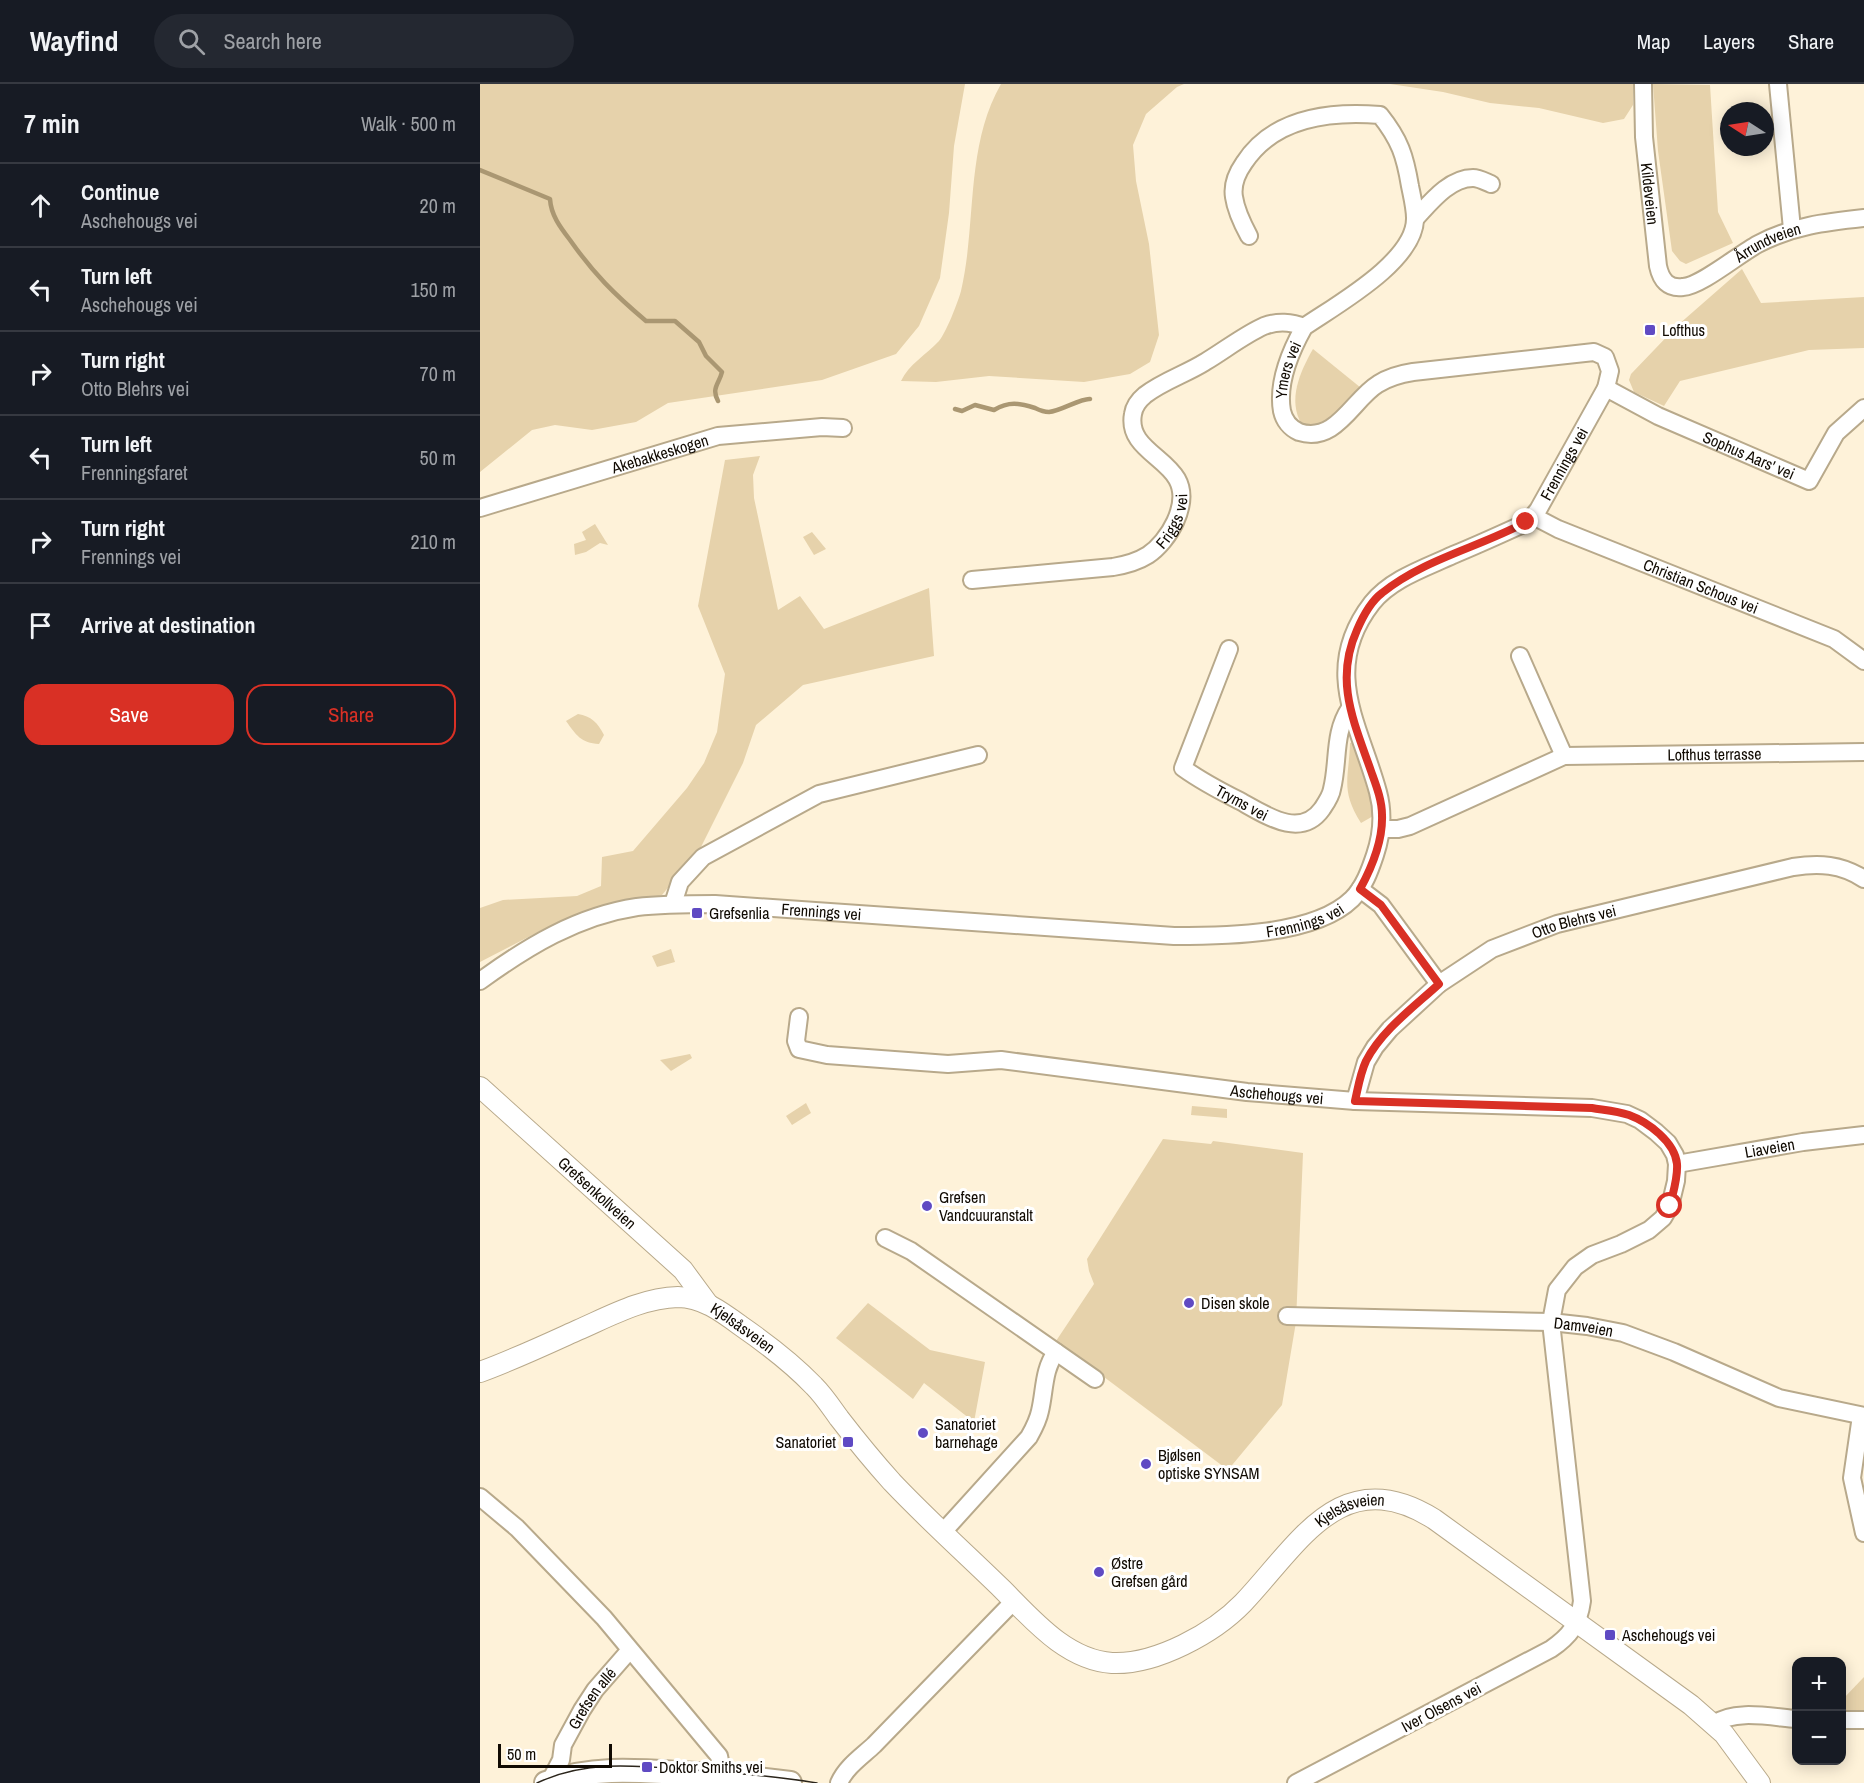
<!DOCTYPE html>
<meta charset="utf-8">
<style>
body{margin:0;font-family:"Archivo Narrow",sans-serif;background:#242831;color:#f1f3f6}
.controls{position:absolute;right:18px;bottom:18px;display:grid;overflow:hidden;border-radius:12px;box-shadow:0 3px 15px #0003}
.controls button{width:54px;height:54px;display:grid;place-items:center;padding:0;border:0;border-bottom:2px solid #363941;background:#171b24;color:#f1f3f6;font:30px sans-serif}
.compass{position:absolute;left:1240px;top:18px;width:54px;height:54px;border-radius:50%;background:#171b24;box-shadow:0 3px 15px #0003;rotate:282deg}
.scale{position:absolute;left:18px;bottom:15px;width:114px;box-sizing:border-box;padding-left:6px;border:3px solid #100a02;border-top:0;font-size:16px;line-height:21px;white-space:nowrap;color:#100a02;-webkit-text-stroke:4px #fff;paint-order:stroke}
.stop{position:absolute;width:18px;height:18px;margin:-14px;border:4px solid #d93025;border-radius:50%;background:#fff}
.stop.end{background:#d93025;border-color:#fff;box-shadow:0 2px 6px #0008}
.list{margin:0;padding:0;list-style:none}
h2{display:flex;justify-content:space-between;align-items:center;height:78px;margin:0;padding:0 24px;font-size:26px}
h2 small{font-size:20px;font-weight:400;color:#9ea1a6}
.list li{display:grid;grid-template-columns:39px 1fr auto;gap:18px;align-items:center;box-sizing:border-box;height:84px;padding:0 24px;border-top:2px solid #363941}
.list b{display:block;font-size:22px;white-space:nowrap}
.list p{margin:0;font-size:20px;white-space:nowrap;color:#9ea1a6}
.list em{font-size:20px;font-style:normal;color:#9ea1a6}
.actions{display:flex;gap:12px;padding:18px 24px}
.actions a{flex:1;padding:14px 0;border:2px solid #d93025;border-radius:18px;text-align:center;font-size:21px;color:#d93025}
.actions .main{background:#d93025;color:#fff}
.icon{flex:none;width:33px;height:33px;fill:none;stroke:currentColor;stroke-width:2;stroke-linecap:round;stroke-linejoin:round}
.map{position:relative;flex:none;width:1384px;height:1699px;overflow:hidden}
header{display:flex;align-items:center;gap:36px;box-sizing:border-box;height:84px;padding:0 30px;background:#171b24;border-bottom:2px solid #363941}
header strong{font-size:28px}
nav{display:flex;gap:33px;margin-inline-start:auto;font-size:21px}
.search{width:420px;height:54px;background:#242831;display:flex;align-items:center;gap:15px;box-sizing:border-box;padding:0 21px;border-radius:33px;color:#9ea1a6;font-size:22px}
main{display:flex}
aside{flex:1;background:#171b24}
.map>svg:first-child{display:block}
.green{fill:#e6d2ab}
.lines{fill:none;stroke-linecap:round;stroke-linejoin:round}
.stream{stroke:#aa9772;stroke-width:4.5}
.minor-casing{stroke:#b8a98b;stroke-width:20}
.tertiary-casing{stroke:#b8a98b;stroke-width:22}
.secondary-casing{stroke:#b8a98b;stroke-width:26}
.minor{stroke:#fff;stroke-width:16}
.tertiary{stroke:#fff;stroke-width:20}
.secondary{stroke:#fff;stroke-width:22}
.tram{stroke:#2c261c;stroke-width:1.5}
.route{stroke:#d93025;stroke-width:8}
.poi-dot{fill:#5f4ac3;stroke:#fff;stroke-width:2}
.labels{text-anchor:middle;stroke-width:6;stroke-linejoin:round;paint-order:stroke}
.street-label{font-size:16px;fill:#100a02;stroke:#fff}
.poi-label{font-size:16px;fill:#100a02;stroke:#fff;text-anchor:start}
</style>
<header>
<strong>Wayfind</strong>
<div class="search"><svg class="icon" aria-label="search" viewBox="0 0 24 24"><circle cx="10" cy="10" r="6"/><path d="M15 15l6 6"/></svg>Search here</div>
<nav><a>Map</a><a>Layers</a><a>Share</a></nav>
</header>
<main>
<aside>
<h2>7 min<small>Walk · 500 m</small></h2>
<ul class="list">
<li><svg class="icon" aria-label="ahead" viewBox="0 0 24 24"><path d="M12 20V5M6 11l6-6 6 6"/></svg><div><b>Continue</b><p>Aschehougs vei</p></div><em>20 m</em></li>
<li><svg class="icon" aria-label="left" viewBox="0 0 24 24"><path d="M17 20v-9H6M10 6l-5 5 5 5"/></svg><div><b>Turn left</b><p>Aschehougs vei</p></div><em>150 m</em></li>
<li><svg class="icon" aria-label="right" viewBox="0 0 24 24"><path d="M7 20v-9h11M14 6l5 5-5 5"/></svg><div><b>Turn right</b><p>Otto Blehrs vei</p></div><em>70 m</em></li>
<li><svg class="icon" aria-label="left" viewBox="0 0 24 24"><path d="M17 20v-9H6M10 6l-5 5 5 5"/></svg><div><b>Turn left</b><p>Frenningsfaret</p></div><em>50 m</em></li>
<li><svg class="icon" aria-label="right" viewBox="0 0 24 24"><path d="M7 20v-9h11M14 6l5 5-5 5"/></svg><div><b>Turn right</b><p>Frennings vei</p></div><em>210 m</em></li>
<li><svg class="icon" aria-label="arrive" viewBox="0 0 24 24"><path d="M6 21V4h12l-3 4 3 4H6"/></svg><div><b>Arrive at destination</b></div></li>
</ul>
<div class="actions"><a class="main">Save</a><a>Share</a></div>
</aside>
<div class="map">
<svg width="1384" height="1699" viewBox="0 0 1384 1699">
<rect width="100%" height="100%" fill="#fef2d9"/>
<!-- green -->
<g class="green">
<polygon points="0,0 485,0 474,62 469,129 460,194 439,242 416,270 342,296 188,319 156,338 112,346 75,341 52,346 0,388"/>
<path d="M 521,0 L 704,0 L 697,3 L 666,30 L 653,61 L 656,97 L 669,160 L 679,251 L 670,278 L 650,290 L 604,298 L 509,292 L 456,298 L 421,297 C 429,280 446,271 459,257 C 466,249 478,218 481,207 C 497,138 485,63 521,0 Z"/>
<polygon points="910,0 1153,0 1153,21 1144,35 1123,39 1059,24 1010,19 963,8"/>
<polygon points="1173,0 1230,1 1238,128 1253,159 1206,180 1200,177 1192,167 1178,67"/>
<polygon points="1262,185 1281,219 1384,213 1384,264 1329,266 1200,297 1184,322 1154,308 1149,296 1151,290 1198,241"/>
<path d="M 833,265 L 886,308 L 849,343 L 822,341 C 807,316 820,288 833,265 Z"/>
<polygon points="280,372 273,391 274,414 298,526 320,512 344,545 449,504 454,572 323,601 276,641 263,679 220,765 182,811 64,845 0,878 0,824 23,816 97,812 121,802 122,773 153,767 207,704 224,679 237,648 245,590 218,522 245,376"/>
<polygon points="115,440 128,461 120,459 106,468 95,471 94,460 106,456 102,448"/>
<polygon points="332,448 346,465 334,471 323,453"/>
<path d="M 98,630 C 111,632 118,639 124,651 L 119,660 C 101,659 96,651 86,637 Z"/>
<path d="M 873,658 L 895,731 L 881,739 C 860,706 869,694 870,659 Z"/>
<polygon points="191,865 195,878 177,883 172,872"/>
<polygon points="210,970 212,974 191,987 180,976"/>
<polygon points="326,1019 331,1029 312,1041 306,1032"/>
<polygon points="712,1022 747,1025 747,1034 711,1031"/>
<polygon points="683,1055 731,1060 733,1057 823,1069 816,1238 802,1321 748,1386 576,1257 614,1200 609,1187 607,1175"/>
<polygon points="388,1219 450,1266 505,1278 494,1338 444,1299 433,1315 356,1254"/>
<polygon points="1384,1593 1384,1630 1362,1630 1362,1616"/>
</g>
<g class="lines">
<!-- stream -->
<g class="stream">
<path d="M 0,86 L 70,115 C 71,131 80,143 90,156 C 114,190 134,210 166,237 L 195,237 L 219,258 L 226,272 L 242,288 C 239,300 231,304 238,317"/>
<path d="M 475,325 L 482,327 L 495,321 L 514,326 C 529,317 539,319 555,324 C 559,326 565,328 569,328 C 581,327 601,314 610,315"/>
</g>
<!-- minor casing -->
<g class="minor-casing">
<g id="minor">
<path id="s1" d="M 1163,0 L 1164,53 L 1178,182 C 1181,196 1188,205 1203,203 C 1221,202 1259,170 1278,160 C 1312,142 1346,138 1384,134"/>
<polyline points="1298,0 1312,145"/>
<path d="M 935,135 C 950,119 969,94 993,94 C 999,94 1006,98 1011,100"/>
<path id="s2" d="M 1126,304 L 1178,332 L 1329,397 L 1356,349 L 1384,324"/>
<path id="s3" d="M 0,424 L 238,352 L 342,343 L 363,344"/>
<path id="s4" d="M 1053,432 L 1078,445 L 1354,555 L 1384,577"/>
<path id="s5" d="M 492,496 L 633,483 C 645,481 657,478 668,471 C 688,458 711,420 697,395 C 684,372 647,362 653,330 C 654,323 659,316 665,311 C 683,297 706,290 725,278 C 745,266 764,251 784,242 C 797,237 812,238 824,243"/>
<path id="s6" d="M 749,565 L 703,684 C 721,697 740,707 760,717 C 784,730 820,756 842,725 C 846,719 851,712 852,705 C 859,677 853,649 870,624"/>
<polyline points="1040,572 1084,672"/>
<path id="s7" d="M 902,745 L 918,745 L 930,742 L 1084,672 L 1384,668"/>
<polyline points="880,805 901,821 959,900"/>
<polyline points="193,820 200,798 223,773 339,710 498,671"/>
<path id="s8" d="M 0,897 C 47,863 97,832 157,823 C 182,820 209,820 235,820 L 694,852 C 744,852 834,852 872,815 C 884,803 890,786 895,771 C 902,750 904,730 898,708 C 880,641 840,586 892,519 C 911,495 945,484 973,471 C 995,462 1017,452 1039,442 L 1053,432 L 1058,426 L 1126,304 L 1130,287 L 1125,273 L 1114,268 L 933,288 C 920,290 909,293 898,300 C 873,315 856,360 819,348 C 810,344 804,336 802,327 C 797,299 810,268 824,243 C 856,221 936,177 935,134 C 935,124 932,112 930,102 C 925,72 920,56 900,31 C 851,27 794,33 764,79 C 757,89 752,101 754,113 C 756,127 762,139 769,152"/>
<path id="s9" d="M 319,933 L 316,957 L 319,965 L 347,971 L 468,980 L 521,976 L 767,1008 L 875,1017 L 1112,1024 L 1147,1030 L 1160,1036 L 1176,1048 L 1188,1059 L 1195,1071 L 1197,1080 L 1196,1097 L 1190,1122 L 1183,1134 L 1169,1146 L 1141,1160 L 1112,1171 L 1095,1183 L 1077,1206 L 1071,1238 L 1102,1517 C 1099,1540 1090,1552 1071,1565 L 816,1699"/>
<path id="s10" d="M 875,1017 L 886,978 L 895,963 L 910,945 L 959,900 L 1012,865 L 1077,840 L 1313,783 C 1339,779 1361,780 1384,795"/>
<path id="s11" d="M 1197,1080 L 1323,1058 L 1384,1051"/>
<polyline points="405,1154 431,1167 615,1295"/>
<path id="s12" d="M 807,1232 L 1071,1238 L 1107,1242 L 1143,1249 L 1194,1268 L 1299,1314 L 1384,1332"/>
<polyline points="1381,1332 1372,1394 1384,1449"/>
<polyline points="0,1413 37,1444 124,1534 239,1672 243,1692"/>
<path d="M 463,1448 L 549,1353 C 554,1344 558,1337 560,1327 C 565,1306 563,1286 576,1268"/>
<polyline points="1362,1636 1384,1636"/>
<path d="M 1234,1640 C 1254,1625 1291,1633 1316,1635"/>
<path id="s13" d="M 69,1699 L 81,1676 L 83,1661 L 102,1626 L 115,1606 L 149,1567"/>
<path d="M 359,1699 C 366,1683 381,1673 394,1661 L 534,1517"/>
</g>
</g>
<!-- tertiary casing -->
<g class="tertiary-casing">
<g id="tertiary">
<path id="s14" d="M 0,1003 L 203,1186 L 228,1220"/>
<path id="s15" d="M 0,1288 C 33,1276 65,1261 98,1246 C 130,1232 162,1214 198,1213 C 222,1213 242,1228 261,1242 C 287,1260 312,1279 334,1302 C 344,1312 351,1323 359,1334 C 376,1356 394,1378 412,1398 C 447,1435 485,1469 522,1505 C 552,1535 586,1576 632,1579 C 676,1581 734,1549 763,1519 C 819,1460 861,1377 954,1435 L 1211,1621 L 1244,1650 L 1280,1699"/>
</g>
</g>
<!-- secondary casing -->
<g class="secondary-casing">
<path id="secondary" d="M 66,1699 C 110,1683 153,1686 199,1689 C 236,1691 273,1694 310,1699"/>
</g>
<!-- minor -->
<use href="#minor" class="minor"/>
<!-- tertiary -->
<use href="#tertiary" class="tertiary"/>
<!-- secondary -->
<use href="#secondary" class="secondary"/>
<!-- tram -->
<path class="tram" d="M 57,1699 C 107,1675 160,1682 214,1686 C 255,1689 296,1692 337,1699"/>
</g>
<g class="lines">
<!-- route -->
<path class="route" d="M 1046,438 C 1000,463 944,475 902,509 C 890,518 883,532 877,546 C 854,597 874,638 891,687 C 896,701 902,716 902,731 C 903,757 892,783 880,805 L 901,821 L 959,900 C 934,923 902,946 886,977 C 880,990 878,1004 875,1017 L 1112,1024 C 1124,1026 1137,1027 1149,1031 C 1168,1038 1195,1058 1197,1080 C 1198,1094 1193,1108 1190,1122"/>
</g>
<!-- markers -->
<g class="poi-dot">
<rect x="1164" y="240" width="12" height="12" rx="3"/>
<rect x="211" y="823" width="12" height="12" rx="3"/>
<circle cx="447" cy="1122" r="6"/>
<circle cx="709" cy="1219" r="6"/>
<circle cx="443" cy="1349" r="6"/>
<rect x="362" y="1352" width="12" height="12" rx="3"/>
<circle cx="666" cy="1380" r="6"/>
<circle cx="619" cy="1488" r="6"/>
<rect x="1124" y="1545" width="12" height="12" rx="3"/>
<rect x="161" y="1677" width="12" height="12" rx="3"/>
</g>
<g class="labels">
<!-- street labels -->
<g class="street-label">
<text dy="6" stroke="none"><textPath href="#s1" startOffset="110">Kildeveien</textPath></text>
<text dy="6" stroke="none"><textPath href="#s1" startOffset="316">Årrundveien</textPath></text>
<text dy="6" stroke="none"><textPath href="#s8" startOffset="1976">Ymers vei</textPath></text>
<text dy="6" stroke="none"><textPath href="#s3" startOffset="188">Akebakkeskogen</textPath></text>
<text dy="6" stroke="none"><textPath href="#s2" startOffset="158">Sophus Aars' vei</textPath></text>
<text dy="6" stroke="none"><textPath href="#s8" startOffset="1458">Frennings vei</textPath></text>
<text dy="6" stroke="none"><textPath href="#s5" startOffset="222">Friggs vei</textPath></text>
<text dy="6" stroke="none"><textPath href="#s4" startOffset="182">Christian Schous vei</textPath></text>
<text dy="6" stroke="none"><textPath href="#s7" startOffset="348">Lofthus terrasse</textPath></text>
<text dy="6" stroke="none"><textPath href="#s6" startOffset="196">Tryms vei</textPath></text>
<text dy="6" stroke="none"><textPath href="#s8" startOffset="360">Frennings vei</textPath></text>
<text dy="6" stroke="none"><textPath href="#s8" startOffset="846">Frennings vei</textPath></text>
<text dy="6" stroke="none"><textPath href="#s10" startOffset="298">Otto Blehrs vei</textPath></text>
<text dy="6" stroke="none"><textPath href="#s9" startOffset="514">Aschehougs vei</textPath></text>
<text dy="6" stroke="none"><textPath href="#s11" startOffset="94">Liaveien</textPath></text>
<text dy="6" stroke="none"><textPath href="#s14" startOffset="158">Grefsenkollveien</textPath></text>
<text dy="6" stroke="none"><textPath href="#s12" startOffset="297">Damveien</textPath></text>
<text dy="6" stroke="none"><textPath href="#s15" startOffset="286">Kjelsåsveien</textPath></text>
<text dy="6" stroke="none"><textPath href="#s15" startOffset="1084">Kjelsåsveien</textPath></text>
<text dy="6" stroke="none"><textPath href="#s13" startOffset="96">Grefsen allé</textPath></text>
<text transform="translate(961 1623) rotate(-28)" y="6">Iver Olsens vei</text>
</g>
<!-- poi labels -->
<g class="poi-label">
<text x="1182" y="252">Lofthus</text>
<text x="229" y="835">Grefsenlia</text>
<text x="459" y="1119">Grefsen<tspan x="459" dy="18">Vandcuuranstalt</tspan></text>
<text x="721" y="1225">Disen skole</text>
<text x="455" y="1346">Sanatoriet<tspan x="455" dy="18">barnehage</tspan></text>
<text x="356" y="1364" text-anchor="end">Sanatoriet</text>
<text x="678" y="1377">Bjølsen<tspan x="678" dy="18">optiske SYNSAM</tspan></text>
<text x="631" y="1485">Østre<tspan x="631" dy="18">Grefsen gård</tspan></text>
<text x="1142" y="1557">Aschehougs vei</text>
<text x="179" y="1689">Doktor Smiths vei</text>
</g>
</g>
</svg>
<div class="controls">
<button>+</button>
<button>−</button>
</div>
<svg class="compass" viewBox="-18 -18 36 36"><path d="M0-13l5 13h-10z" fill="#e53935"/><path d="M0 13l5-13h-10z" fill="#9ea1a6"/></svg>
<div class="scale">50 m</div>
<div class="stop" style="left:1190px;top:1122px"></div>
<div class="stop end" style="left:1046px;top:438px"></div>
</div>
</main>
